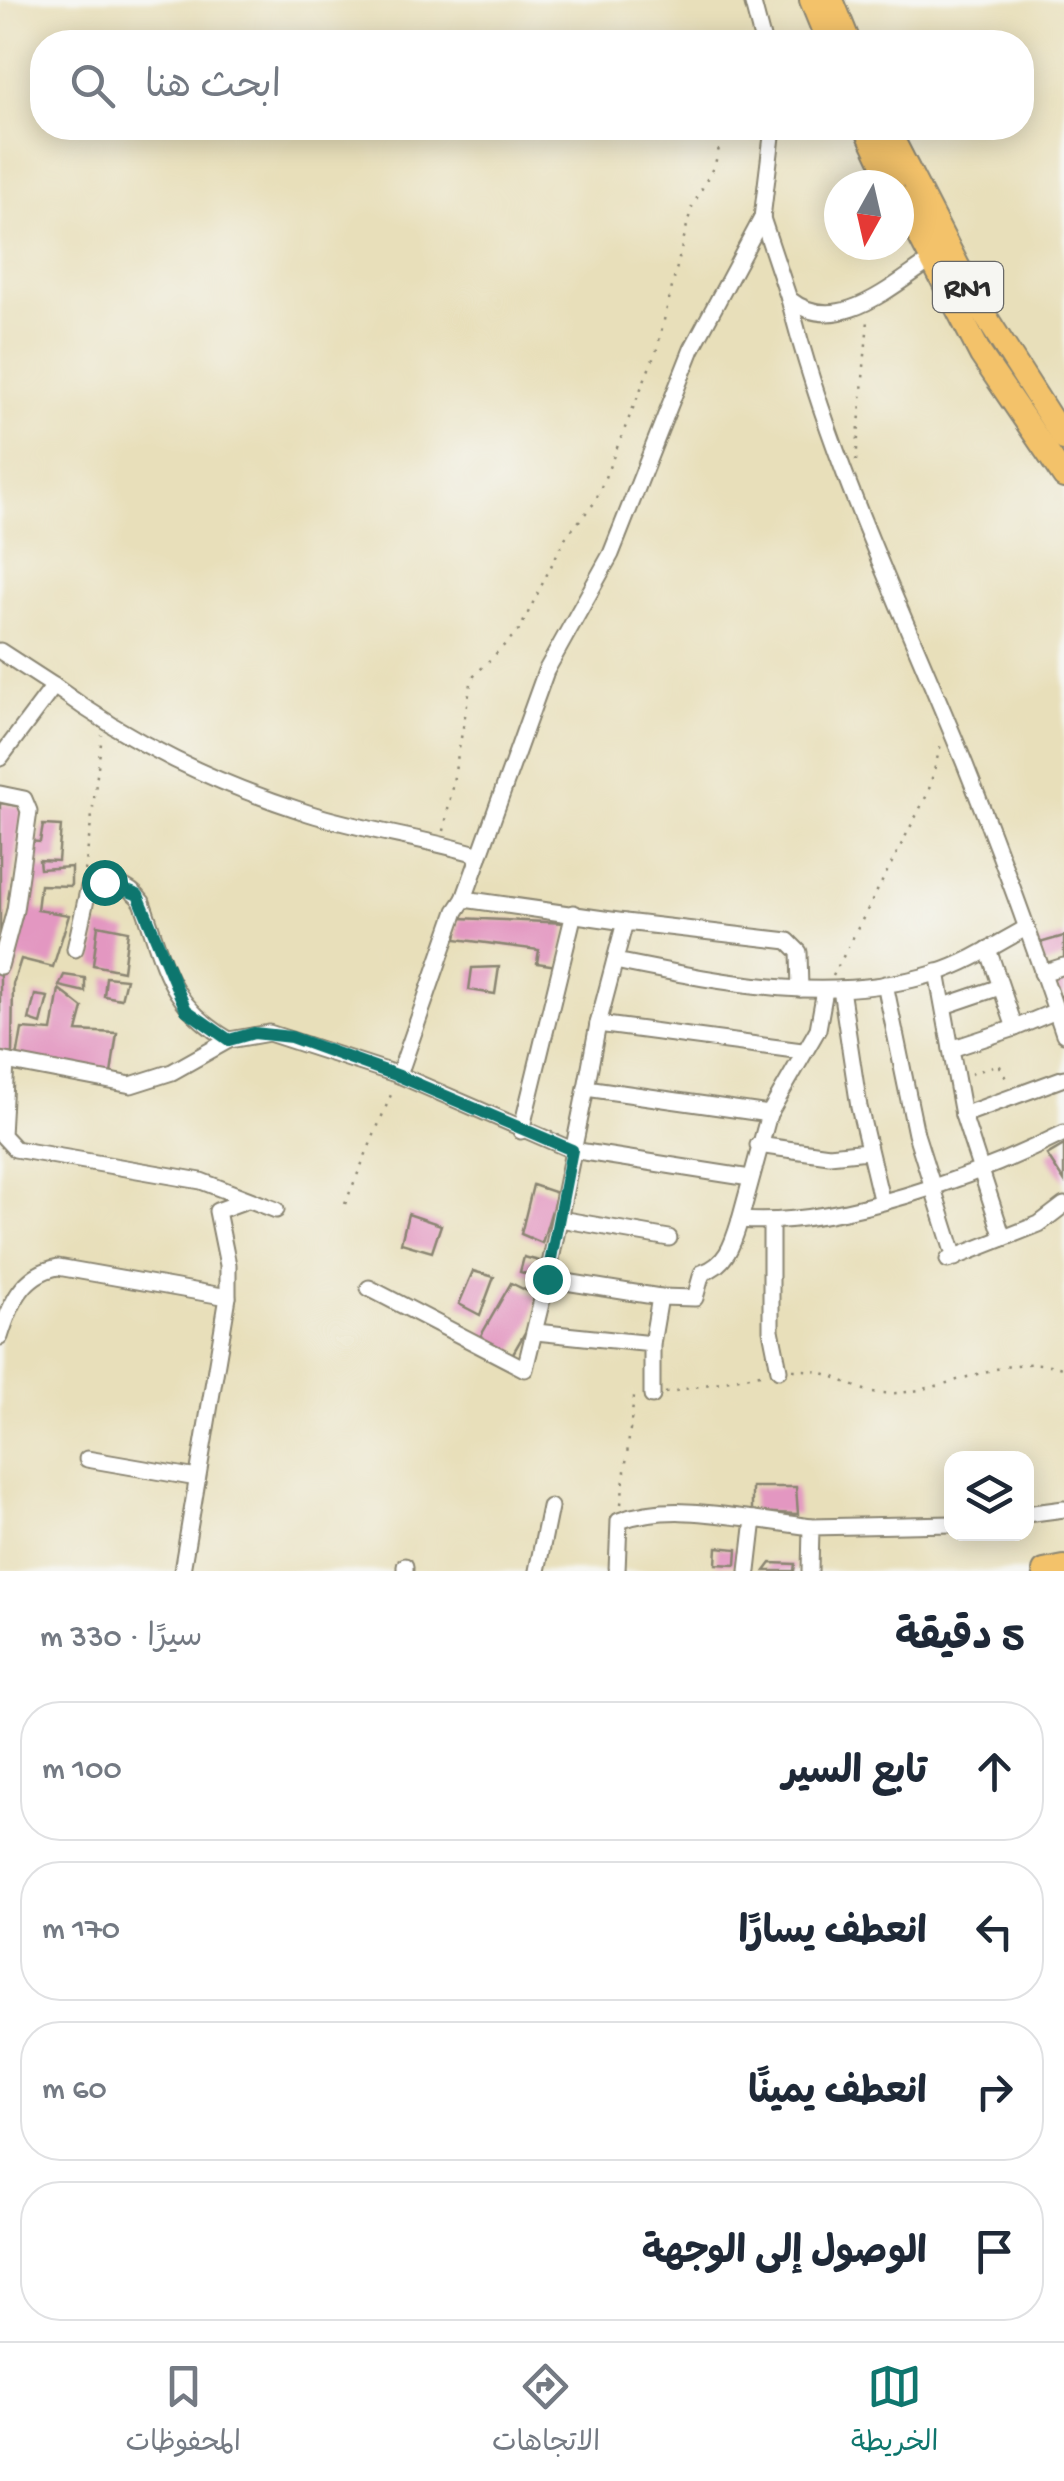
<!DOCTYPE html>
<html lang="ar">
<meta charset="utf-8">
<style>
body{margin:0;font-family:"Gochi Hand","Playpen Sans Arabic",sans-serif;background:#f6f6f7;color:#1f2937;direction:rtl}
.controls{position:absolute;right:30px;bottom:30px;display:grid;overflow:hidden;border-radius:20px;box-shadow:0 5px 25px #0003}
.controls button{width:90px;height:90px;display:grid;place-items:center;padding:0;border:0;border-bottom:2px solid #e0e1e3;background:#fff;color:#1f2937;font:50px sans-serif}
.compass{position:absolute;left:824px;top:170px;width:90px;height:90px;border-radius:50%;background:#fff;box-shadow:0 5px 25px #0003;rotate:188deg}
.stop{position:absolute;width:30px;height:30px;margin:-22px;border:8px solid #0f766e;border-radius:50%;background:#fff}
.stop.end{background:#0f766e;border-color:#fff;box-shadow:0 2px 10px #0008}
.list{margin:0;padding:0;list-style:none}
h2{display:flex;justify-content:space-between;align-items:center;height:130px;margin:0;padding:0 40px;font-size:42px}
h2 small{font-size:32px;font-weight:400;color:#747a83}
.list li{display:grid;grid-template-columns:65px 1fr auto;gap:30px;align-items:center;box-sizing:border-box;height:140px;margin:0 20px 20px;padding:0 20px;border:2px solid #e0e1e3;border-radius:40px}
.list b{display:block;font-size:38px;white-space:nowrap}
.list em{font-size:32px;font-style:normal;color:#747a83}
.icon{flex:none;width:55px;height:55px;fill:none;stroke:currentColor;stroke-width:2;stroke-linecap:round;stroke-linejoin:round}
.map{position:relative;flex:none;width:1064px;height:1571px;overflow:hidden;direction:ltr}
.search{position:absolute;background:#fff;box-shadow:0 5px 25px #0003;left:30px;right:30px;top:30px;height:110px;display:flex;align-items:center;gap:25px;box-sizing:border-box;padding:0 35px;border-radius:40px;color:#747a83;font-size:38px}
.sheet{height:770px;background:#fff}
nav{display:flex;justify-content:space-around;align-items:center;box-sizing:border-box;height:140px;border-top:2px solid #e0e1e3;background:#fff;font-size:28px;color:#747a83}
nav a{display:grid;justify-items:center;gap:5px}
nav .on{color:#0f766e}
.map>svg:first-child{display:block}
.building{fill:#e397c1}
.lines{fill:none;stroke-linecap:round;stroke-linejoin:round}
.minor-casing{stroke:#8a8572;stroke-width:19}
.highway-casing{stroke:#8a8572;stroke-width:26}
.path{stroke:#8a8572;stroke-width:2.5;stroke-dasharray:2.5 8;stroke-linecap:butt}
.minor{stroke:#fff;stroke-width:15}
.highway{stroke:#f3c26a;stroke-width:22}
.route{stroke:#0f766e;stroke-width:12}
.labels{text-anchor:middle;stroke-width:9;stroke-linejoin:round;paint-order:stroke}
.shield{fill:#f6f6f2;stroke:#686867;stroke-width:2.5}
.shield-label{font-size:30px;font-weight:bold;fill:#2b2b2b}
</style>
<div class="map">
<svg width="1064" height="1571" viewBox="0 0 1064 1571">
<rect width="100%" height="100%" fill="#f6f6f2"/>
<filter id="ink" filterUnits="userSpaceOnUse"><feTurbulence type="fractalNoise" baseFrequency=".01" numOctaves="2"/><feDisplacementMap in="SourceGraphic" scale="20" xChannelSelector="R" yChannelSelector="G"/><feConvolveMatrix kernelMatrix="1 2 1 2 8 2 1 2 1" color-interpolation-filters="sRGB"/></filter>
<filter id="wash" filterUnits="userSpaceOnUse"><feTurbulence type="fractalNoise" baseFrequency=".0048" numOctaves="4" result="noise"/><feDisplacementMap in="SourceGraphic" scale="40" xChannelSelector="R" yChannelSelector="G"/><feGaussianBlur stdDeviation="2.25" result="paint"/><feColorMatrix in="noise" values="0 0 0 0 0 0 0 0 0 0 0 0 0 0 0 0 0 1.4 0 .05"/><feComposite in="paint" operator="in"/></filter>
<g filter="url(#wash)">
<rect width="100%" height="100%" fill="#e8dfba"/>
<g id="blocks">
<!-- building -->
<g class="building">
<polygon points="0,803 23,807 2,941 0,941"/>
<polygon points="43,825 61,826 58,861 39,860 40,869 71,867 71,886 40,885 37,910 69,915 53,967 21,959 13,984 12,1054 0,1052 0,974 12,947 27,841 40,842"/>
<polygon points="459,918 567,923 557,966 537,963 539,950 456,939"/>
<polygon points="98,925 128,931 123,971 93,965"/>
<polygon points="1064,936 1064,958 1044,965 1036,944"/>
<polygon points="499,967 495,994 469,990 472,968"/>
<polygon points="1064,970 1064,995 1060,997 1051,975"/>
<polygon points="64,975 85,978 85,992 59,986"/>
<polygon points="106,977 126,979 121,999 104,996"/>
<polygon points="59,989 83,1008 77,1031 117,1033 111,1074 17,1058 22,1029 52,1031"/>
<polygon points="35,995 48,997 41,1024 29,1020"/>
<polygon points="1064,1145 1064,1181 1047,1155"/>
<polygon points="533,1185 557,1193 542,1243 521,1234"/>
<polygon points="408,1214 441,1225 432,1252 401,1243"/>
<polygon points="524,1257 543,1262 540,1278 520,1272"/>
<polygon points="473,1271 494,1277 480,1315 459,1304"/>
<polygon points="511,1283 537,1296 530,1324 512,1355 479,1339"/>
<polygon points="752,1487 796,1487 798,1514 752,1512"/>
<polygon points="717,1547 737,1549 736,1565 716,1564"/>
<polygon points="771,1563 795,1564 794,1571 765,1571"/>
</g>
</g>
</g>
<g filter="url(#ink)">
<use href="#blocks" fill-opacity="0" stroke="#8a8572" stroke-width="2.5"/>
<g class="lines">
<!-- minor casing -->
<g class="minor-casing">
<g id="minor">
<polyline points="752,0 763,42"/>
<path d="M 762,218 L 789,299 C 836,337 889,288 930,261"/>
<path d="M 789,299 C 829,460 902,609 964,762 C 1000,852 1033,943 1064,1034"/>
<polyline points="0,651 54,686"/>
<path d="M 0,758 L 54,686 C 132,744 215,783 308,813 C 364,831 424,838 480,855"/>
<polyline points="0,794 24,799 29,811 15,910 0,966"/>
<polyline points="464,899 546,671 611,554 692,349 762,218 773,128"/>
<path d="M 75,949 L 89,886 C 106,876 131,886 142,902 C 165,965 167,1003 229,1040"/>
<polyline points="988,949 1015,1028 1056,1011 1064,1014"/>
<path d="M 615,961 C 720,982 830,1006 936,973 C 968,963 997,944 1026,928"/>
<polyline points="937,972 963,1115 1003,1238"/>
<polyline points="1042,973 1064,966"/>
<polyline points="885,984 916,1134 955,1258"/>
<polyline points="800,989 799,952 788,941 625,922 598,1024 802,1051"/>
<polyline points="841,989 859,1107 881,1199"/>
<path d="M 825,990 L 818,1029 L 769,1114 L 740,1220 C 836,1228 978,1176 1064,1133"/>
<polyline points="944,1006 1000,987"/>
<polyline points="598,1024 586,1088 769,1114"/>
<polyline points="951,1049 1015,1028"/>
<polyline points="0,1060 131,1085 172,1072 229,1040 269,1033 399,1075 572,1150 750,1178"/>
<polyline points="6,1062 2,1135 15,1149 201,1181 276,1210"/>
<polyline points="399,1075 456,911 464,899 625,922"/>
<polyline points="586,1088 547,1279 660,1297"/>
<polyline points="963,1115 1064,1078"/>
<polyline points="521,1131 574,913"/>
<polyline points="758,1145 829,1155 868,1151"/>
<polyline points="560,1219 669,1238"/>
<polyline points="771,1223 771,1330 779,1370"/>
<polyline points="948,1260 1039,1224 1064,1205"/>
<polyline points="369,1288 525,1369 547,1279"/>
<polyline points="536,1332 652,1344"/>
<path d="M 0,1337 C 10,1305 22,1274 58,1267 L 228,1297"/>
<path d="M 652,1396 L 652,1344 L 660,1297 L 695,1298 L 702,1273 C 727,1265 733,1243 740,1220"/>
<polyline points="87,1459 197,1478"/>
<polyline points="1026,1514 1064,1509"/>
<polyline points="754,1519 811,1527"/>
<polyline points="182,1571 228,1297 228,1265 217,1211 247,1200"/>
<polyline points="405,1571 405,1566"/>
<polyline points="537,1571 550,1507"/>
<path d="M 617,1571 L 619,1521 C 663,1505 709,1513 754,1519 L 748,1571"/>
<polyline points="810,1571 811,1527 952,1524"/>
</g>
</g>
<!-- highway casing -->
<g class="highway-casing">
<g id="highway">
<polyline points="811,0 828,42"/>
<polyline points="832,0 849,42"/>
<polyline points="866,128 893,185"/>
<polyline points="887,128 977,303 1064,439"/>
<polyline points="899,197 981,355 1064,477"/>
<polyline points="1044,1571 1064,1567"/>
</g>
</g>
<!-- path -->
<g class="path">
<polyline points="856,461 868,320"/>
<polyline points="444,831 472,678 520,629 565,538 595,502 657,349 691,209 715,164 724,128"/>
<polyline points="85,871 102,735"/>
<polyline points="833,976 928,793 941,744"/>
<polyline points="971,1074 999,1064 1008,1083"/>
<polyline points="345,1204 393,1090"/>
<path d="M 793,1370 C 837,1368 847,1391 882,1393 C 942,1397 1010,1348 1064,1369"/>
<polyline points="665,1393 765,1373"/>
<polyline points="621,1504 634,1397 638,1397"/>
</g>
<!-- minor -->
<use href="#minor" class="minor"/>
<!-- highway -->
<use href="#highway" class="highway"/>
</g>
</g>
<g class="lines" filter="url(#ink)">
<!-- route -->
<polyline class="route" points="104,882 138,895 186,1010 229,1040 254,1033 291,1037 399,1076 572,1150 547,1279"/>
</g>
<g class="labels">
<!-- shield labels -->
<rect class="shield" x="933" y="262" width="70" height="50" rx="8"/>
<g class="shield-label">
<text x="968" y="297">RN1</text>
</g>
</g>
</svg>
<div class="controls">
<button><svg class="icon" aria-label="layers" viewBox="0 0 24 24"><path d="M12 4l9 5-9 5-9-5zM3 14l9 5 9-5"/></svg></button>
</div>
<svg class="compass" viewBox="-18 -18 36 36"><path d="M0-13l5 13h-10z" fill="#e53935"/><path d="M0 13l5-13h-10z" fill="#747a83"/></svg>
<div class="stop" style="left:104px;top:882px"></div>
<div class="stop end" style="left:547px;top:1279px"></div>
<div class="search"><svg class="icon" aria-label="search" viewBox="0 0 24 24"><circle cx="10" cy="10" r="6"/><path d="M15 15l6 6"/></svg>ابحث هنا</div>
</div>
<section class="sheet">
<h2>5 دقيقة<small>سيرًا · 330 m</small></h2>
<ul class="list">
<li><svg class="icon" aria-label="ahead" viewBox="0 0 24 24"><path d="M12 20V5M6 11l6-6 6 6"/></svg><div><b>تابع السير</b></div><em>100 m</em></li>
<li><svg class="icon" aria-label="left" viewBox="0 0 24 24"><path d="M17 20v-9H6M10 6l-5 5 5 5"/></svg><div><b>انعطف يسارًا</b></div><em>170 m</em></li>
<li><svg class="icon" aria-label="right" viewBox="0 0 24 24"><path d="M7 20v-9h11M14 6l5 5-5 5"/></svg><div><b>انعطف يمينًا</b></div><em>60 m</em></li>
<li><svg class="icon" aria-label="arrive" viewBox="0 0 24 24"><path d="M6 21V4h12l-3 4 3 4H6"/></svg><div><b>الوصول إلى الوجهة</b></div></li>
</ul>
</section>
<nav>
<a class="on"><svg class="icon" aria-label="map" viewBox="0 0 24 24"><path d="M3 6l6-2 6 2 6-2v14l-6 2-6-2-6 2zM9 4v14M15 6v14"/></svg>الخريطة</a>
<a><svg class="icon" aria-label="directions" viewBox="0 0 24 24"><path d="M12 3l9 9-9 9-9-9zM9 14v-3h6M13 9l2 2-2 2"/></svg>الاتجاهات</a>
<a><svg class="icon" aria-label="saved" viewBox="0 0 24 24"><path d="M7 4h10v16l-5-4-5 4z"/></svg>المحفوظات</a>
</nav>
